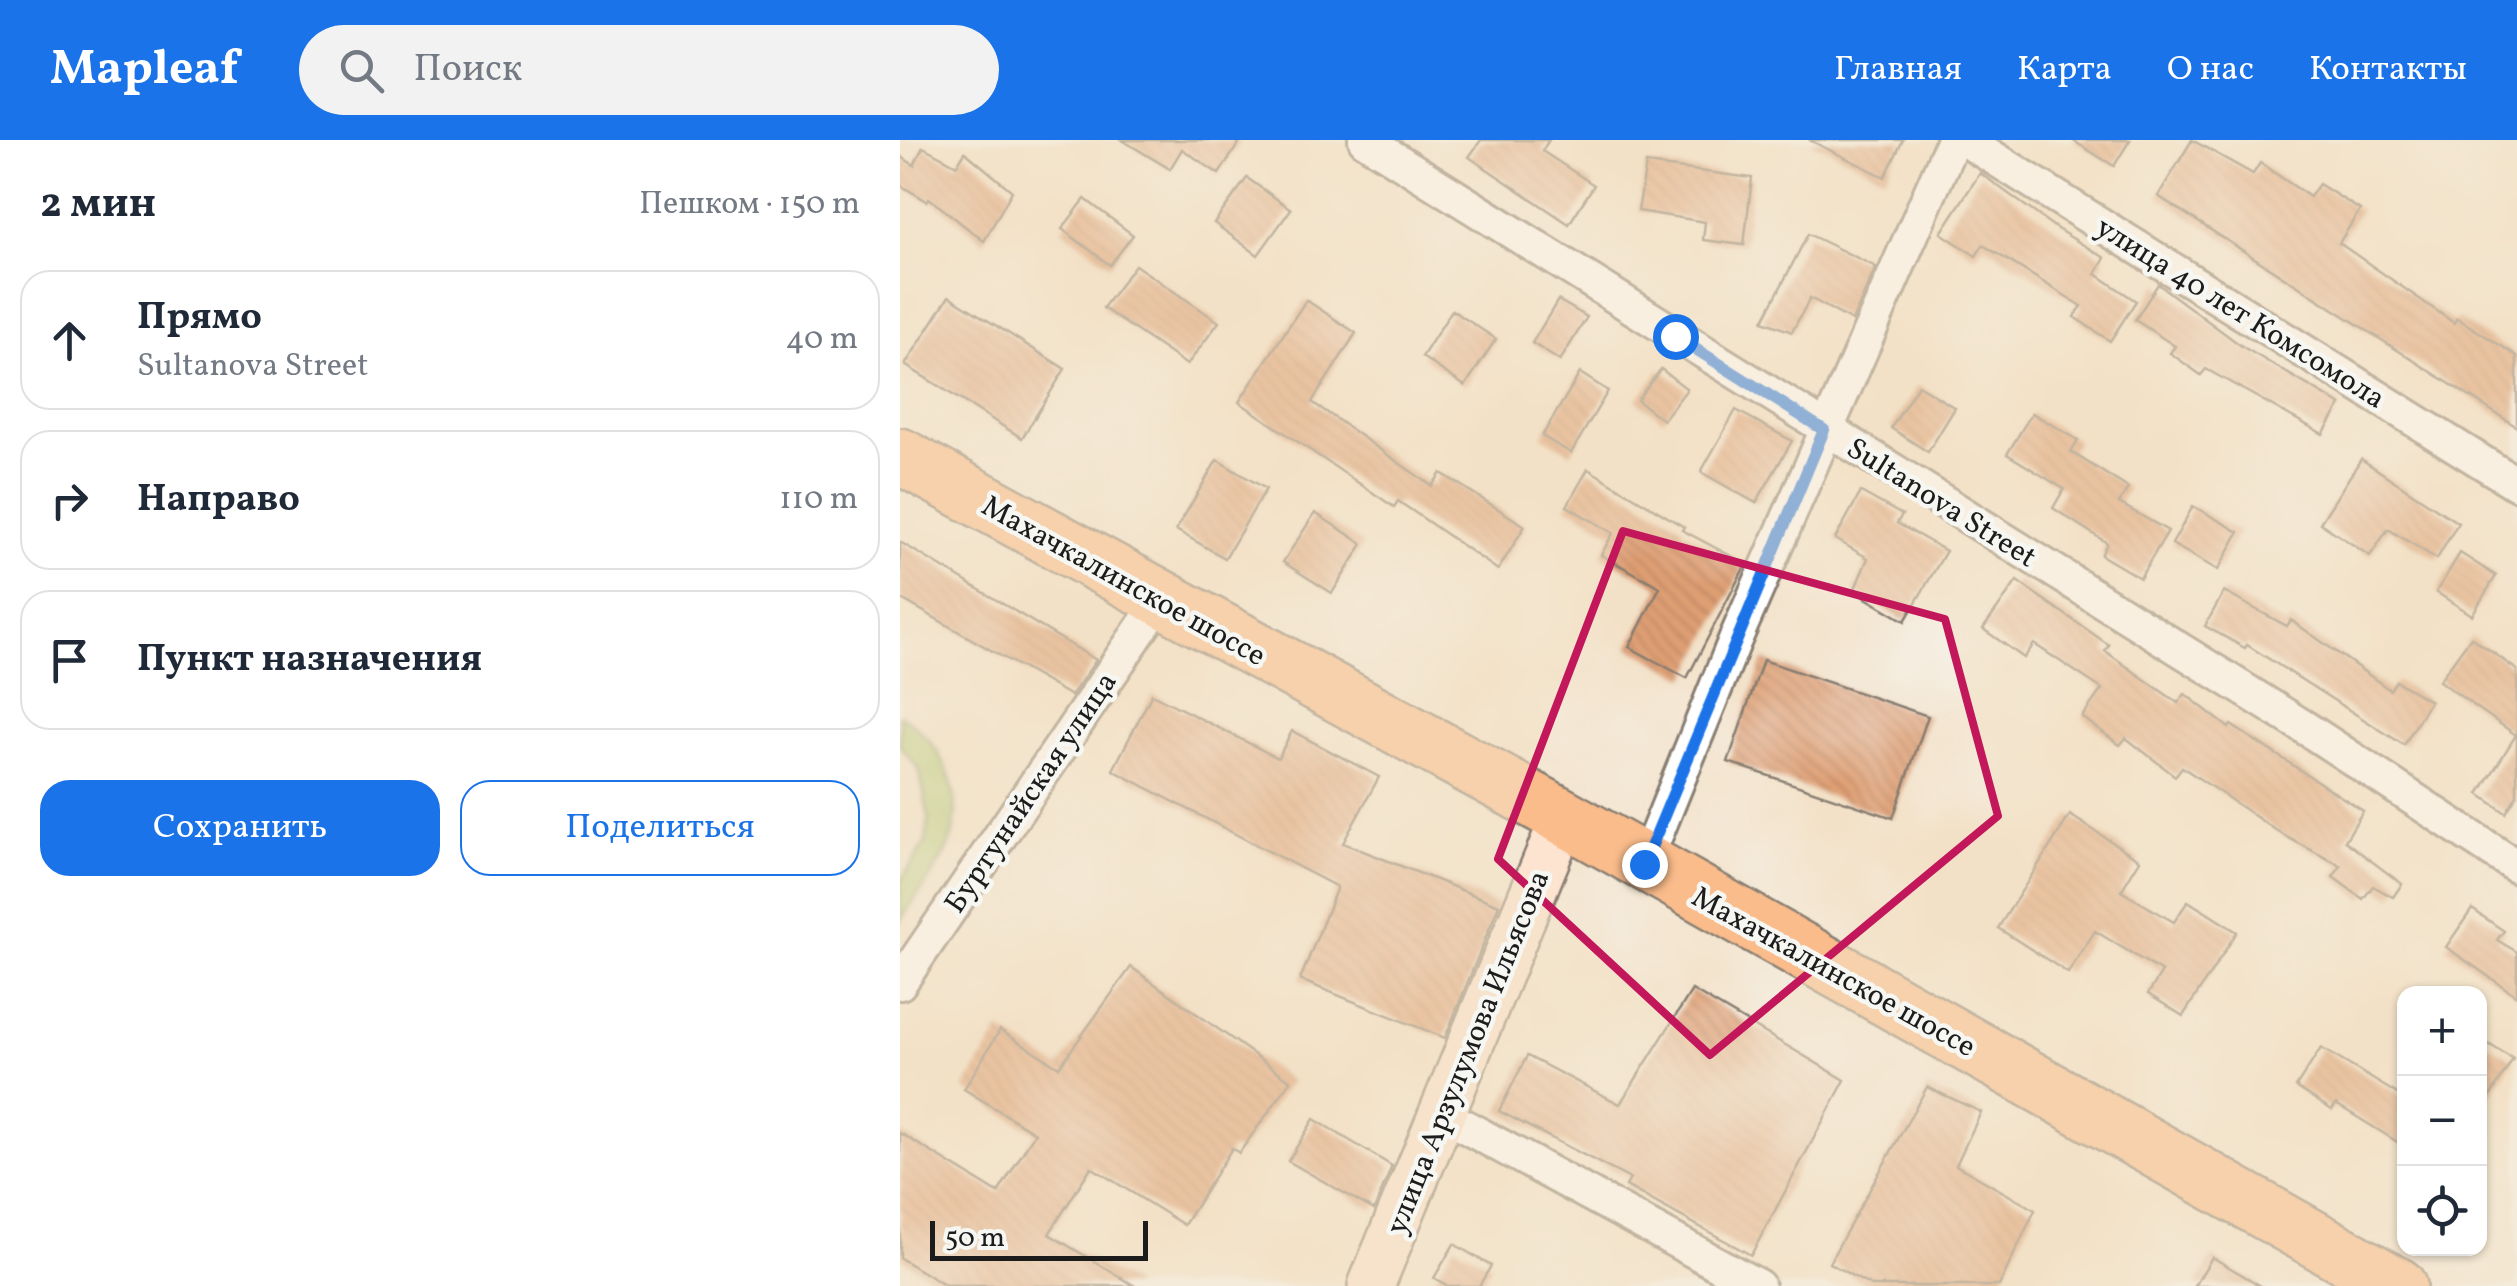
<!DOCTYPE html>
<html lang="ru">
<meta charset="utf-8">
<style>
body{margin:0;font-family:Vollkorn,serif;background:#f2f2f3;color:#1f2937}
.controls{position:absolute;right:30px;bottom:30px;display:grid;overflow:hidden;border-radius:20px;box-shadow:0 2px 8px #0004}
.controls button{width:90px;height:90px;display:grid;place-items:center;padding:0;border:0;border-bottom:2px solid #e0e1e3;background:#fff;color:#1f2937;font:50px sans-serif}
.scale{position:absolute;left:30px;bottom:25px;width:218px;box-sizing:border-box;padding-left:10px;border:5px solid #1c1c1c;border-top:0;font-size:28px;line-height:35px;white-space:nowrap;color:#1c1c1c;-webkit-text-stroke:8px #f6f6f2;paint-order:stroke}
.stop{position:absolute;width:30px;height:30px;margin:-22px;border:8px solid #1a73e8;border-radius:50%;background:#fff}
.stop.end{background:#1a73e8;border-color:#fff;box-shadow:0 2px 10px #0008}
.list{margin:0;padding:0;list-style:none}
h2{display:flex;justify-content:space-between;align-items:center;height:130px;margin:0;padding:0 40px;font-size:42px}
h2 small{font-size:32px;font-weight:400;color:#747a83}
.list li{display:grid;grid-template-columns:65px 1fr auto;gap:30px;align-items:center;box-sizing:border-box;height:140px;margin:0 20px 20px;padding:0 20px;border:2px solid #e0e1e3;border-radius:30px}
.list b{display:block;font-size:38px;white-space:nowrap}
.list p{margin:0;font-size:32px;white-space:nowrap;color:#747a83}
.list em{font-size:32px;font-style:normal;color:#747a83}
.actions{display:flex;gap:20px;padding:30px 40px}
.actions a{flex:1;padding:22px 0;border:2px solid #1a73e8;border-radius:30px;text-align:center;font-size:35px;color:#1a73e8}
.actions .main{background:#1a73e8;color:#fff}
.icon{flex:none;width:55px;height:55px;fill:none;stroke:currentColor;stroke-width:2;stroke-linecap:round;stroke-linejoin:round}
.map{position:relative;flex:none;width:1617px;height:1146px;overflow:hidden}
header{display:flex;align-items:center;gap:60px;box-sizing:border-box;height:140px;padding:0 50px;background:#1a73e8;color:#fff}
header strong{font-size:48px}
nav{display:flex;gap:55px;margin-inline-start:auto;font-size:35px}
.search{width:700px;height:90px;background:#f2f2f3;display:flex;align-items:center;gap:25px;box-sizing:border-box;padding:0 35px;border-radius:55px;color:#747a83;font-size:38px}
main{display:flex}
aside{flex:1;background:#fff}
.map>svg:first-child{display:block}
.pitch{fill:#aac76e;stroke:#637245;stroke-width:2.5}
.building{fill:url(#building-back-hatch)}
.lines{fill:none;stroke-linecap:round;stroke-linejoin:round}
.street-casing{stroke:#887e72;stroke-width:38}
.secondary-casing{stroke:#887e72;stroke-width:50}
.highway-casing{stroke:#887e72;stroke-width:60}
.street{stroke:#fff;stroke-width:32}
.secondary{stroke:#fde4d1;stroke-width:45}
.highway{stroke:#fabc8b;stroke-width:55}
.route{stroke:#1a73e8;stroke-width:12}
.marked{fill:none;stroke:#c2185b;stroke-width:8;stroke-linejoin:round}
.labels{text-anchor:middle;stroke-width:9;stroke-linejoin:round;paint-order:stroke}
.street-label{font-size:30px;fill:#1c1c1c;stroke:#f6f6f2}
</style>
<header>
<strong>Mapleaf</strong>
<div class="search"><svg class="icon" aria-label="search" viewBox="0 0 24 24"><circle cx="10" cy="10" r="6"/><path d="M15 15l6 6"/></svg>Поиск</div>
<nav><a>Главная</a><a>Карта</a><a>О нас</a><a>Контакты</a></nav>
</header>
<main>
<aside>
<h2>2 мин<small>Пешком · 150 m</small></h2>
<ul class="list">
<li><svg class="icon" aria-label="ahead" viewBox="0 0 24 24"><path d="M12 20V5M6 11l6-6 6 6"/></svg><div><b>Прямо</b><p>Sultanova Street</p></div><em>40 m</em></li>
<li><svg class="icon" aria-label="right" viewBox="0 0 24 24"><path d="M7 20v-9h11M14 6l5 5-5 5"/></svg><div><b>Направо</b></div><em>110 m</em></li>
<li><svg class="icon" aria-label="arrive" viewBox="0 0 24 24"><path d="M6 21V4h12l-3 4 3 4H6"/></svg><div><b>Пункт назначения</b></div></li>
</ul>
<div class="actions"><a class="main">Сохранить</a><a>Поделиться</a></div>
</aside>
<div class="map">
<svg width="1617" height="1146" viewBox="0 0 1617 1146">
<defs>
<pattern id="building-back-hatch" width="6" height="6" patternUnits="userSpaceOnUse" patternTransform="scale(2.5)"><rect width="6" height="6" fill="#df9f73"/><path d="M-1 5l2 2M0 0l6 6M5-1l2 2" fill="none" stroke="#bf8863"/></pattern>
</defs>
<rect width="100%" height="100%" fill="#f6f6f2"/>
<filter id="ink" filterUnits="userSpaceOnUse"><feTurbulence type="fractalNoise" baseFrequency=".01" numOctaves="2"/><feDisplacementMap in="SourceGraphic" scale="20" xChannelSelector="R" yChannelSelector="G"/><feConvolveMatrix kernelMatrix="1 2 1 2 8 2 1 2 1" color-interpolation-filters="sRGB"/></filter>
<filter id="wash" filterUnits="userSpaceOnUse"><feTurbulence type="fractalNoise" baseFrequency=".0048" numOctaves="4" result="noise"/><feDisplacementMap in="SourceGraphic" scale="40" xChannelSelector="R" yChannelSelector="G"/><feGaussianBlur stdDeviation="2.25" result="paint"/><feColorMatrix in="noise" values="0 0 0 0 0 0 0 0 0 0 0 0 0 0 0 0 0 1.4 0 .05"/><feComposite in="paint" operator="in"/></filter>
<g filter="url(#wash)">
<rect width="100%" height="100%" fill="#f3e1c7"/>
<!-- pitch -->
<path class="pitch" d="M 0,575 C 41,601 67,654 50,702 C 39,729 16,756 0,781 L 0,742 L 26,702 L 29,678 L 19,629 L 0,606 Z"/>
<g id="blocks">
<!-- building -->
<g class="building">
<polygon points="222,0 341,0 319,34 282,9 270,29"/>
<polygon points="581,0 649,0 642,11 694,45 669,84 569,17"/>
<polygon points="909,0 1003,0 985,37"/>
<polygon points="1172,0 1230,0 1214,26"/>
<polygon points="1292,0 1353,34 1360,23 1410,57 1419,44 1460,70 1439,103 1554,183 1557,178 1617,216 1617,287 1258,56"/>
<polygon points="23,7 57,25 65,12 112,51 84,101 29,58 27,61 0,45 0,16 14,25"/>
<polygon points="746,24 852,38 844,105 803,100 805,82 738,71"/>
<polygon points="1080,33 1157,89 1205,118 1196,134 1236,161 1210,201 1174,177 1182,166 1083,105 1076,116 1041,93"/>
<polygon points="347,38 391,69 358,115 314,83"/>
<polygon points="185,59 233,95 210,125 162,89"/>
<polygon points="908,94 976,127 952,181 910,158 892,192 863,181"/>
<polygon points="235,125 319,182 287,225 203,168"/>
<polygon points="1258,144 1343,207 1441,265 1423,294 1306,229 1301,235 1270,213 1275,206 1235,180"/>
<polygon points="49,156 165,229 122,298 5,225"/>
<polygon points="406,160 456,193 412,262 532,346 541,333 625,386 598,430 498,361 494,367 339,262"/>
<polygon points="658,160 687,177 660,221 632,203"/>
<polygon points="552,170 596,199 565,246 522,217"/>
<polygon points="761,229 787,249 763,280 737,260"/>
<polygon points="680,233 708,251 671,313 642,296"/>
<polygon points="1018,245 1055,268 1028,312 991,288"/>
<polygon points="836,270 892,301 856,363 801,332"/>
<polygon points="1132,273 1178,300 1171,312 1228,348 1219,363 1268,391 1240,438 1201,415 1207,403 1153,368 1164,349 1107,314"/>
<polygon points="1461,319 1558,383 1537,419 1488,389 1470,416 1420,383"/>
<polygon points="317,320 366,349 325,418 276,390"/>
<polygon points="688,329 784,387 782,390 846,424 787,538 729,507 760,447 701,415 713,393 667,366"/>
<polygon points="961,352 1002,375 997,383 1046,411 1005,481 954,451 968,418 935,399"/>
<polygon points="1293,366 1339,392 1318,430 1272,404"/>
<polygon points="415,373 463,404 432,453 383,422"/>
<polygon points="0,402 196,520 171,556 0,458"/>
<polygon points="1560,413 1596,436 1572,475 1536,452"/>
<polygon points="1117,441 1209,505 1205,511 1278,563 1285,554 1329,588 1331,585 1463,671 1445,701 1502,744 1493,757 1473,746 1463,759 1433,737 1441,726 1383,695 1282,627 1275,636 1226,598 1220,605 1182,577 1202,549 1134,504 1124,518 1083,489"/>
<polygon points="1324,452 1387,486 1391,480 1490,550 1496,541 1530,561 1504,605 1347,505 1345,508 1305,486"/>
<polygon points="1571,497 1617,530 1617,655 1606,673 1579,654 1616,595 1539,541"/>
<polygon points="863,520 1028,576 993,678 828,622"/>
<polygon points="252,554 378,618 392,591 479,637 443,703 599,765 545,898 400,840 437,747 213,630"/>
<polygon points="1170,675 1240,720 1221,751 1274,782 1288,761 1337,792 1283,876 1248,854 1262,832 1195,791 1168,833 1098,788"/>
<polygon points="1572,769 1604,791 1597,800 1617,812 1617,856 1546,807"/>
<polygon points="231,827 391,941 339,1013 332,1008 284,1085 191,1027 149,1094 235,1146 46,1146 0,1118 0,993 98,1053 135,993 64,949 100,890 159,927"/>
<polygon points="792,850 945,940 851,1115 726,1046 730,1039 599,971 627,916 720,964"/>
<polygon points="1580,899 1613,919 1580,973"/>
<polygon points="1421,908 1504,958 1504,1006 1436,964 1432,970 1396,947"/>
<polygon points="1027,947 1081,972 1056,1025 1135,1070 1099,1146 971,1146 929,1123"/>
<polygon points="414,979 492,1026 474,1070 388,1021"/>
<polygon points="554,1104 591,1126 579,1146 548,1146 534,1138"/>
<polygon points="1312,1117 1361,1146 1295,1146"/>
</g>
</g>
</g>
<g filter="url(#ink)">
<use href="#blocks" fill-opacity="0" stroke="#887e72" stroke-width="2.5"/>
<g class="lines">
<!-- street casing -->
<g class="street-casing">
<g id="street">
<polyline points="465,0 1404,587 1617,727"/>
<polyline points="1065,0 1617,344"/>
<polyline points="744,725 835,500 1053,0"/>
<polyline points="0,843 260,461"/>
<polyline points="542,974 858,1146"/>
</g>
</g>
<!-- secondary casing -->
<g class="secondary-casing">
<polyline id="secondary" points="471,1146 664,677"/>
</g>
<!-- highway casing -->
<g class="highway-casing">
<polyline id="highway" points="0,316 664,677 1498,1146"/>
</g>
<!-- street -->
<use href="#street" class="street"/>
<!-- secondary -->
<use href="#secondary" class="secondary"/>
<!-- highway -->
<use href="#highway" class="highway"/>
</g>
</g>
<g class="lines" filter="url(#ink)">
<!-- route -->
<polyline class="route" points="744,724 924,290 775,196"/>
</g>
<!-- marked area -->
<path d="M0 0H1617V1146H0ZM 723,391 L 1045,479 L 1098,676 L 810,915 L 598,719 Z" fill="#f3e1c7" fill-opacity=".55" fill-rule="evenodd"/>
<path class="marked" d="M 723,391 L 1045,479 L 1098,676 L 810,915 L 598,719 Z"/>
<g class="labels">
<!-- street labels -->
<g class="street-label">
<text transform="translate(1341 172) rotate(32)" y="10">улица 40 лет Комсомола</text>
<text transform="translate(1042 362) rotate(32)" y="10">Sultanova Street</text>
<text transform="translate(224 440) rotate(29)" y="10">Махачкалинское шоссе</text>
<text transform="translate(130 652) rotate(-56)" y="10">Буртунайская улица</text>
<text transform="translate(934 831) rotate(29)" y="10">Махачкалинское шоссе</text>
<text transform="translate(567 912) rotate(-68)" y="10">улица Арзулумова Ильясова</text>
</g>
</g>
</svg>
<div class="controls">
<button>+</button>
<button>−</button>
<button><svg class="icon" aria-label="locate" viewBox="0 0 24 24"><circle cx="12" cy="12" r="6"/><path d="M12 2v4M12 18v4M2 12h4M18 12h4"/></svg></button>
</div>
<div class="scale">50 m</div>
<div class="stop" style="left:775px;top:196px"></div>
<div class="stop end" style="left:744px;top:724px"></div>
</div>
</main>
